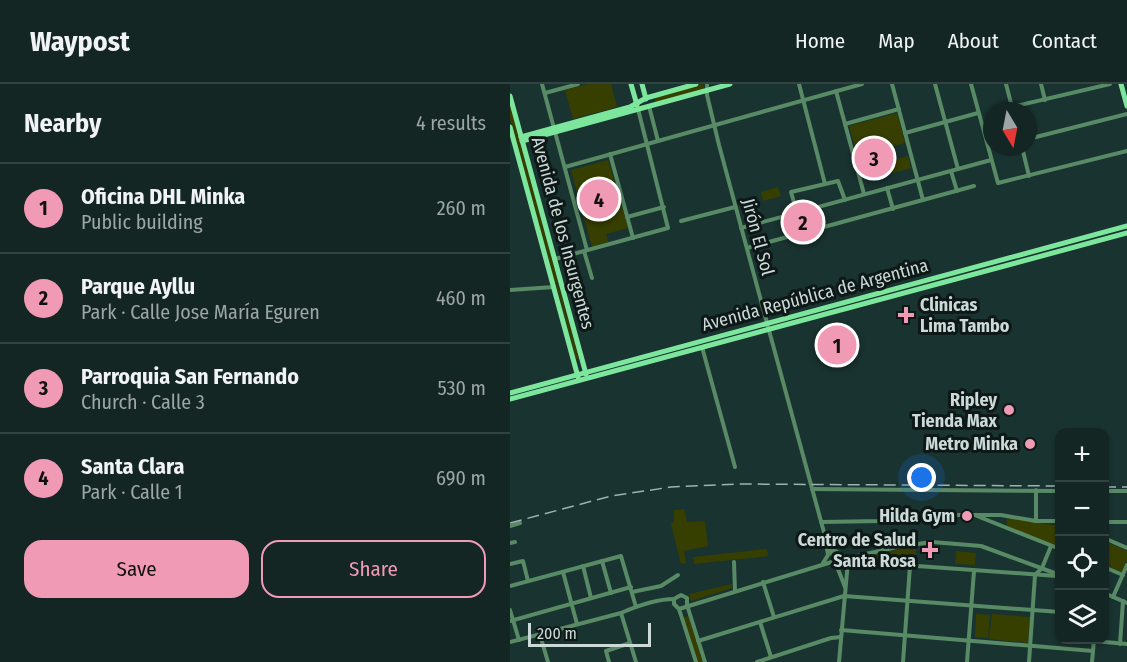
<!DOCTYPE html>
<meta charset="utf-8">
<style>
body{margin:0;font-family:"Fira Sans Condensed",sans-serif;background:#1c2e2c;color:#f1f3f6}
.controls{position:absolute;right:18px;bottom:18px;display:grid;overflow:hidden;border-radius:12px;box-shadow:0 2px 4px #0004}
.controls button{width:54px;height:54px;display:grid;place-items:center;padding:0;border:0;border-bottom:2px solid #324341;background:#132624;color:#f1f3f6;font:30px sans-serif}
.compass{position:absolute;left:473px;top:18px;width:54px;height:54px;border-radius:50%;background:#132624;box-shadow:0 2px 4px #0004;rotate:170deg}
.scale{position:absolute;left:18px;bottom:15px;width:123px;box-sizing:border-box;padding-left:6px;border:3px solid #cbdad7;border-top:0;font-size:16px;line-height:21px;white-space:nowrap;color:#cbdad7;-webkit-text-stroke:4px #0d1817;paint-order:stroke}
.you{position:absolute;left:412px;top:394px;width:21px;height:21px;margin:-15px;border:4px solid #fff;border-radius:50%;background:#1a73e8;box-shadow:0 0 0 9px #1a73e833}
.badge{display:grid;place-items:center;width:39px;height:39px;border-radius:50%;background:#f09ab5;color:#111;font-size:20px;font-weight:700}
.pin{position:absolute;translate:-50% -50%;border:3px solid #fff;box-shadow:0 2px 6px #0006}
.list{margin:0;padding:0;list-style:none}
h2{display:flex;justify-content:space-between;align-items:center;height:78px;margin:0;padding:0 24px;font-size:26px}
h2 small{font-size:20px;font-weight:400;color:#9da5a6}
.list li{display:grid;grid-template-columns:39px 1fr auto;gap:18px;align-items:center;box-sizing:border-box;height:90px;padding:0 24px;border-top:2px solid #324341}
.list b{display:block;font-size:22px;white-space:nowrap}
.list p{margin:0;font-size:20px;white-space:nowrap;color:#9da5a6}
.list em{font-size:20px;font-style:normal;color:#9da5a6}
.actions{display:flex;gap:12px;padding:18px 24px}
.actions a{flex:1;padding:14px 0;border:2px solid #f09ab5;border-radius:18px;text-align:center;font-size:21px;color:#f09ab5}
.actions .main{background:#f09ab5;color:#111}
.icon{flex:none;width:33px;height:33px;fill:none;stroke:currentColor;stroke-width:2;stroke-linecap:round;stroke-linejoin:round}
.map{position:relative;flex:none;width:617px;height:578px;overflow:hidden}
header{display:flex;align-items:center;gap:36px;box-sizing:border-box;height:84px;padding:0 30px;background:#132624;border-bottom:2px solid #324341}
header strong{font-size:28px}
nav{display:flex;gap:33px;margin-inline-start:auto;font-size:21px}
main{display:flex}
aside{flex:1;background:#132624}
.map>svg:first-child{display:block}
.green{fill:#373f00}
.lines{fill:none;stroke-linecap:round;stroke-linejoin:round}
.minor{stroke:#598a66;stroke-width:4}
.major{stroke:#7ce79c;stroke-width:5}
.rail{stroke:#a0b2af;stroke-width:1.5;stroke-dasharray:12 6;stroke-linecap:butt}
.poi-dot{fill:#f09ab5;stroke:#0d1817;stroke-width:2}
.labels{text-anchor:middle;stroke-width:6;stroke-linejoin:round;paint-order:stroke}
.street-label{font-size:18px;fill:#cbdad7;stroke:#0d1817}
.poi-label{font-size:18px;font-weight:bold;fill:#cbdad7;stroke:#0d1817;text-anchor:end}
</style>
<header>
<strong>Waypost</strong>
<nav><a>Home</a><a>Map</a><a>About</a><a>Contact</a></nav>
</header>
<main>
<aside>
<h2>Nearby<small>4 results</small></h2>
<ul class="list">
<li><span class="badge">1</span><div><b>Oficina DHL Minka</b><p>Public building</p></div><em>260 m</em></li>
<li><span class="badge">2</span><div><b>Parque Ayllu</b><p>Park · Calle Jose María Eguren</p></div><em>460 m</em></li>
<li><span class="badge">3</span><div><b>Parroquia San Fernando</b><p>Church · Calle 3</p></div><em>530 m</em></li>
<li><span class="badge">4</span><div><b>Santa Clara</b><p>Park · Calle 1</p></div><em>690 m</em></li>
</ul>
<div class="actions"><a class="main">Save</a><a>Share</a></div>
</aside>
<div class="map">
<svg width="617" height="578" viewBox="0 0 617 578">
<rect width="100%" height="100%" fill="#193330"/>
<!-- green -->
<g class="green">
<polygon points="78,0 101,0 107,23 63,35 55,6"/>
<polygon points="193,0 194,5 146,19 144,13"/>
<polygon points="0,22 48,198 45,199 0,35"/>
<polygon points="387,29 395,59 348,72 339,42"/>
<polygon points="398,72 401,84 359,96 355,84"/>
<polygon points="98,76 118,144 96,150 98,158 82,163 61,86"/>
<polygon points="268,103 271,112 253,117 251,108"/>
<polygon points="301,127 305,143 285,148 280,132"/>
<polygon points="46,200 48,200 69,275 66,275"/>
<polygon points="174,425 177,438 195,437 198,462 174,467 176,479 171,480 161,440 164,438 164,426"/>
<polygon points="498,434 549,442 549,463 497,442 496,437"/>
<polygon points="595,457 617,467 617,476 612,488 595,481"/>
<polygon points="406,462 405,480 352,476 352,473"/>
<polygon points="257,465 258,472 184,480 183,473"/>
<polygon points="446,467 466,469 465,481 445,480"/>
<polygon points="222,500 222,504 181,517 179,510"/>
<polygon points="466,530 480,531 478,554 465,553"/>
<polygon points="482,530 520,533 518,559 479,555"/>
<polygon points="178,532 193,578 187,578 173,534"/>
</g>
<g class="lines">
<!-- minor -->
<g class="minor">
<polyline points="32,0 77,166"/>
<polyline points="197,0 197,11 209,61 257,239 315,452 335,503"/>
<polyline points="289,0 315,100"/>
<polyline points="382,0 413,116"/>
<polyline points="425,0 448,85"/>
<polyline points="461,0 488,99 617,67"/>
<polyline points="496,0 503,27"/>
<polyline points="531,0 535,16"/>
<polyline points="326,7 354,110"/>
<polyline points="35,9 68,0"/>
<polyline points="139,22 148,57"/>
<polyline points="502,23 600,0"/>
<polyline points="335,40 389,25"/>
<polyline points="395,49 468,29"/>
<polyline points="518,55 617,30"/>
<polyline points="512,63 519,92"/>
<polyline points="100,70 123,154"/>
<polyline points="55,83 352,0"/>
<polyline points="441,87 447,107"/>
<polyline points="377,104 383,125"/>
<polyline points="287,129 281,108 328,97 335,116"/>
<polyline points="117,133 154,123"/>
<polyline points="171,137 225,123"/>
<polyline points="231,144 481,76"/>
<polyline points="237,164 464,102"/>
<polyline points="74,167 82,194"/>
<polyline points="45,175 158,144 128,25"/>
<polyline points="0,206 44,203"/>
<polyline points="192,263 225,383"/>
<polyline points="302,405 550,407"/>
<polyline points="526,406 526,437"/>
<polyline points="594,407 617,407"/>
<polyline points="467,432 550,465"/>
<polyline points="311,438 372,437 391,431 491,431 526,437 550,437"/>
<polyline points="594,438 617,438"/>
<polyline points="0,442 10,439"/>
<polyline points="594,454 617,464"/>
<polyline points="0,459 5,458"/>
<polyline points="322,465 336,473"/>
<polyline points="92,477 101,509"/>
<polyline points="338,477 547,492"/>
<polyline points="224,478 225,507"/>
<polyline points="313,479 318,471 316,459"/>
<polyline points="0,480 13,477 18,497"/>
<polyline points="73,482 81,514"/>
<polyline points="594,483 613,491"/>
<polyline points="53,488 67,540"/>
<polyline points="253,498 264,533"/>
<polyline points="0,502 111,472 126,523"/>
<polyline points="122,508 151,502 168,491"/>
<polyline points="594,509 617,519"/>
<polyline points="603,513 617,481"/>
<polyline points="164,515 171,511 177,514 177,521 195,578"/>
<polyline points="164,515 164,520 169,525 186,578"/>
<polyline points="169,525 325,477 387,463 422,458 471,462 550,491"/>
<polyline points="0,526 9,556"/>
<polyline points="111,529 126,578"/>
<polyline points="0,537 121,503"/>
<polyline points="250,538 261,573"/>
<polyline points="331,546 583,567"/>
<polyline points="30,551 38,578"/>
<polyline points="188,557 334,512 550,528"/>
<polyline points="584,557 617,560"/>
<path d="M 0,558 L 111,529 C 127,522 146,515 164,515"/>
<polyline points="610,560 613,517"/>
<polyline points="99,578 96,567 120,559"/>
<polyline points="247,578 321,554 331,553"/>
<polyline points="329,578 338,477"/>
<polyline points="393,578 400,482"/>
<polyline points="457,578 464,487"/>
<polyline points="519,578 525,491 532,484 541,462"/>
<polyline points="582,578 584,556"/>
</g>
<!-- major -->
<g class="major">
<polyline points="121,0 127,21"/>
<polyline points="132,0 136,15"/>
<polyline points="611,0 617,22"/>
<polyline points="0,12 76,290"/>
<polyline points="0,43 68,293"/>
<polyline points="11,53 120,23 136,14 186,0"/>
<polyline points="12,57 220,0"/>
<polyline points="0,309 617,142"/>
<polyline points="0,315 617,149"/>
</g>
<!-- rail -->
<g class="rail">
<polyline points="594,403 617,403"/>
<polyline points="0,439 101,412 161,403 230,400 550,402"/>
</g>
</g>
<!-- markers -->
<g class="poi-dot">
<path d="M393 222h6v6h6v6h-6v6h-6v-6h-6v-6h6z"/>
<circle cx="499" cy="326" r="6"/>
<circle cx="520" cy="360" r="6"/>
<circle cx="457" cy="432" r="6"/>
<path d="M417 457h6v6h6v6h-6v6h-6v-6h-6v-6h6z"/>
</g>
<g class="labels">
<!-- street labels -->
<g class="street-label">
<text transform="translate(53 149) rotate(75)" y="6">Avenida de los Insurgentes</text>
<text transform="translate(248 153) rotate(75)" y="6">Jirón El Sol</text>
<text transform="translate(305 211) rotate(-15)" y="6">Avenida República de Argentina</text>
</g>
<!-- poi labels -->
<g class="poi-label">
<text x="410" y="227" text-anchor="start">Clinicas<tspan x="410" dy="21">Lima Tambo</tspan></text>
<text x="487" y="322">Ripley<tspan x="487" dy="21">Tienda Max</tspan></text>
<text x="508" y="366">Metro Minka</text>
<text x="445" y="438">Hilda Gym</text>
<text x="406" y="462">Centro de Salud<tspan x="406" dy="21">Santa Rosa</tspan></text>
</g>
</g>
</svg>
<div class="controls">
<button>+</button>
<button>−</button>
<button><svg class="icon" aria-label="locate" viewBox="0 0 24 24"><circle cx="12" cy="12" r="6"/><path d="M12 2v4M12 18v4M2 12h4M18 12h4"/></svg></button>
<button><svg class="icon" aria-label="layers" viewBox="0 0 24 24"><path d="M12 4l9 5-9 5-9-5zM3 14l9 5 9-5"/></svg></button>
</div>
<svg class="compass" viewBox="-18 -18 36 36"><path d="M0-13l5 13h-10z" fill="#e53935"/><path d="M0 13l5-13h-10z" fill="#9da5a6"/></svg>
<div class="scale">200 m</div>
<div class="you"></div>
<div class="pin badge" style="left:327px;top:261px">1</div>
<div class="pin badge" style="left:293px;top:138px">2</div>
<div class="pin badge" style="left:364px;top:74px">3</div>
<div class="pin badge" style="left:89px;top:115px">4</div>
</div>
</main>
